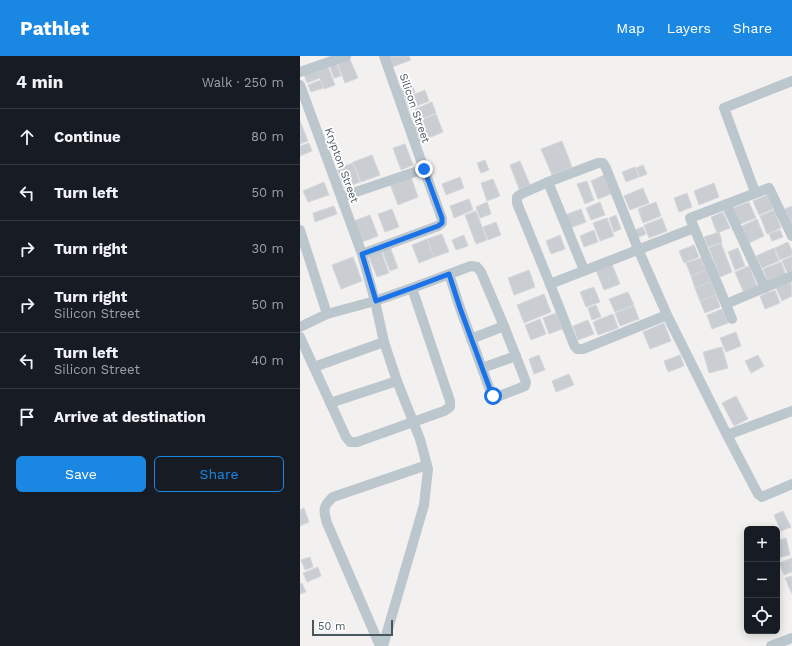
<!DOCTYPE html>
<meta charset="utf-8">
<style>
body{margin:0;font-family:"Work Sans",sans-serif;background:#20242c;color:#f1f3f6}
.controls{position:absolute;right:12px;bottom:12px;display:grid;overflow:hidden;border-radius:6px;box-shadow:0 2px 10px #0003}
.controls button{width:36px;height:36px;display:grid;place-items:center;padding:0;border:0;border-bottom:1px solid #363941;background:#171b24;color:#f1f3f6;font:20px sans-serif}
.scale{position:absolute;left:12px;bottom:10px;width:81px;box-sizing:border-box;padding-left:4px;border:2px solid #48565e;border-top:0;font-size:11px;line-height:14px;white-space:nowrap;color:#48565e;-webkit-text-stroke:3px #fff;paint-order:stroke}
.stop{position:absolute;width:12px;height:12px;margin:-9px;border:3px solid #1a73e8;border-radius:50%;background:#fff}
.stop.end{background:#1a73e8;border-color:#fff;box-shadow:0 1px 4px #0008}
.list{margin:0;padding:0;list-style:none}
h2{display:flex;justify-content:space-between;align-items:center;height:52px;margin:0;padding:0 16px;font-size:17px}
h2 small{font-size:13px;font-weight:400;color:#9ea1a6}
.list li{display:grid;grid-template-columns:26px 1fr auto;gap:12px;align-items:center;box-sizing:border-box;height:56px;padding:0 16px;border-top:1px solid #363941}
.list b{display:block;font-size:15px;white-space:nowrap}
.list p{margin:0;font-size:13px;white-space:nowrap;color:#9ea1a6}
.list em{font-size:13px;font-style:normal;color:#9ea1a6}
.actions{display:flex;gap:8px;padding:12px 16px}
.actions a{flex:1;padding:9px 0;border:1px solid #1a88e3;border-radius:6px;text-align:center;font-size:14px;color:#1a88e3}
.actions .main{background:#1a88e3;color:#fff}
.icon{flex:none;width:22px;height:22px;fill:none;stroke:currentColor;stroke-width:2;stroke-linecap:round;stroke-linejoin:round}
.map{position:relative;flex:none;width:492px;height:590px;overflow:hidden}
header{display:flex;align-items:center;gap:24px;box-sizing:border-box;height:56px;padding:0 20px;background:#1a88e3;color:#fff}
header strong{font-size:19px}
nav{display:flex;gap:22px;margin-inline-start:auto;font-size:14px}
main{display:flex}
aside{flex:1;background:#171b24}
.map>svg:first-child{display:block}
.building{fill:#caced3;stroke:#d4d7dc}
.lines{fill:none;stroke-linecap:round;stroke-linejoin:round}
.street{stroke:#bcc6cd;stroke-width:10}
.route{stroke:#1a73e8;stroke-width:5}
.labels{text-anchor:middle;stroke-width:3.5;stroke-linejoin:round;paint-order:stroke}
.street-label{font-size:11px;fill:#48565e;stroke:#fff}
</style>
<header>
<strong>Pathlet</strong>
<nav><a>Map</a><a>Layers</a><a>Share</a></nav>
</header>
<main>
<aside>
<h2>4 min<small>Walk · 250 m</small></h2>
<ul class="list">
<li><svg class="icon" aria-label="ahead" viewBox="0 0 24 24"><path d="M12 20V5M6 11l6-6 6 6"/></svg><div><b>Continue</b></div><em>80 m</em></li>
<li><svg class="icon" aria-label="left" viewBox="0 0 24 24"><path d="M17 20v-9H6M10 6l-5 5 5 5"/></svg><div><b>Turn left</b></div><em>50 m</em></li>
<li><svg class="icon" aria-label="right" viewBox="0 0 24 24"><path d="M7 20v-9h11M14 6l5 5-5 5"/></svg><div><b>Turn right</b></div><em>30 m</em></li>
<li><svg class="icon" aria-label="right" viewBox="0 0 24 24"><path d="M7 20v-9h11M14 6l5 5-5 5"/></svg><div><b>Turn right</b><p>Silicon Street</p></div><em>50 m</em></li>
<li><svg class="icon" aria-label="left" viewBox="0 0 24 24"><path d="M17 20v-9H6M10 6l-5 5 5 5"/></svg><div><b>Turn left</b><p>Silicon Street</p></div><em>40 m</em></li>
<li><svg class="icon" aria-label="arrive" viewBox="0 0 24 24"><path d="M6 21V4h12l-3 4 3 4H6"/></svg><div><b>Arrive at destination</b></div></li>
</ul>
<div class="actions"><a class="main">Save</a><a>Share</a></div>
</aside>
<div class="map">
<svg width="492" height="590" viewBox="0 0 492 590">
<rect width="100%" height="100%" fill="#f3f0f0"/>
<!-- building -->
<g class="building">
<polygon points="88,0 109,0 111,4 92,11"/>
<polygon points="49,1 58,22 45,27 37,6"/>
<polygon points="36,6 41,20 34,22 29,8"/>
<polygon points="27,8 35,29 24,33 16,12"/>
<polygon points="17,14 20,22 7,27 4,19"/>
<polygon points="21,24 23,32 11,36 8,29"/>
<polygon points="112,29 115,36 104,41 101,33"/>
<polygon points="125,34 129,45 109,53 105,42"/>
<polygon points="132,46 136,57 119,64 115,53"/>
<polygon points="136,58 143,76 119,86 112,68"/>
<polygon points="0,65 8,85 0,88"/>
<polygon points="262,85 272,111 252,119 241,93"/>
<polygon points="9,87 12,95 0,100 0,90"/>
<polygon points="105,88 113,109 101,114 93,92"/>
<polygon points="72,99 80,119 61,126 53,106"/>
<polygon points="185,104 189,114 181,117 177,107"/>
<polygon points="220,105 230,129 219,133 210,109"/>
<polygon points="53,107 60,126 44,132 37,113"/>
<polygon points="343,109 347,118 340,121 336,112"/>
<polygon points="335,111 339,121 326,126 322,116"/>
<polygon points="304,119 311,138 298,143 291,125"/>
<polygon points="111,121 118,141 98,149 90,128"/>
<polygon points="160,121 164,132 146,139 142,128"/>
<polygon points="193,123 200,140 187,145 181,127"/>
<polygon points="287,125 294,144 285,148 277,128"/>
<polygon points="24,126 29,139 8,146 3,135"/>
<polygon points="414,127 419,141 399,149 394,135"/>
<polygon points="343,132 349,147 330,154 324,140"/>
<polygon points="387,137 392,151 379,156 374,142"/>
<polygon points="467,139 473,153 459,159 453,145"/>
<polygon points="169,143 173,154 154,162 150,150"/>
<polygon points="187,146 191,158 180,162 176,151"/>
<polygon points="300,146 305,159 291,164 286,152"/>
<polygon points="356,146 361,160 343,167 338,153"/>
<polygon points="449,146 456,162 440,168 433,152"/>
<polygon points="34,150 37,158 15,166 13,157"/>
<polygon points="492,150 492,169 485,153"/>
<polygon points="92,153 99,171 85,176 78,158"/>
<polygon points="281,153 286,166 270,172 265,159"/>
<polygon points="474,154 481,172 467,178 460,160"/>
<polygon points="176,155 187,184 176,188 165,159"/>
<polygon points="423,156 430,172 417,177 411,161"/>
<polygon points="70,159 78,180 62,186 54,165"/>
<polygon points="316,159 321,173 314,176 309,162"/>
<polygon points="307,162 314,180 300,185 293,167"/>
<polygon points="362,162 367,175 349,182 344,169"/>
<polygon points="457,163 464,180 449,187 442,170"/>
<polygon points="196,166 201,179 188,184 183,171"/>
<polygon points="343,171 346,178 337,182 334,174"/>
<polygon points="294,174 298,186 284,191 280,180"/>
<polygon points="480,174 483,181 472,185 469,178"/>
<polygon points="419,176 422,186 408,191 404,181"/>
<polygon points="142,178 149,196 134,201 127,183"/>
<polygon points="164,179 168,190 156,194 152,184"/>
<polygon points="260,179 265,193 251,198 246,185"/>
<polygon points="127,183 134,201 119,207 112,189"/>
<polygon points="488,186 492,195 492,199 480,204 475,192"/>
<polygon points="421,187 432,216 420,221 409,192"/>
<polygon points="394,189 399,201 384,207 379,195"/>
<polygon points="90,191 98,212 90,215 82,194"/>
<polygon points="438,192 445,210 435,214 428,196"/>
<polygon points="474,192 479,205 462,212 456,200"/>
<polygon points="81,195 89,217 77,221 68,199"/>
<polygon points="492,200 492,216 488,218 482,205"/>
<polygon points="53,201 62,225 41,233 32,209"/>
<polygon points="401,202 406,214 391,220 386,207"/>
<polygon points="481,206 486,219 468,226 463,213"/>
<polygon points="312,208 320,228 304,234 296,214"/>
<polygon points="449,210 457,230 443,235 435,216"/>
<polygon points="229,214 235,231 214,239 208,222"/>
<polygon points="406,214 411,226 395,232 391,220"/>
<polygon points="411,226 416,239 400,245 395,232"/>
<polygon points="491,226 492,240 482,245 476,232"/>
<polygon points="294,231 300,246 286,251 280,236"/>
<polygon points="475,234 480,247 465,253 460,240"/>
<polygon points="328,236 334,249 315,256 309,243"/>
<polygon points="244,238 251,256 224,267 217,249"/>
<polygon points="416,239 420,251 405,257 400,245"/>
<polygon points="296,249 301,261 292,264 288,252"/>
<polygon points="334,250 339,263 320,270 315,257"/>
<polygon points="422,253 428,267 412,273 407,259"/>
<polygon points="256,257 262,273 249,278 243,262"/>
<polygon points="313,258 318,272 298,279 293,266"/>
<polygon points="240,263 246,278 231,284 225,269"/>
<polygon points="288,264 294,278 278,284 273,270"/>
<polygon points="364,267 371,285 350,293 343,276"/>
<polygon points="436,276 441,290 426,296 420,282"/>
<polygon points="422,291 428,312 409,317 403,296"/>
<polygon points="239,299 245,314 234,318 229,303"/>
<polygon points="380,299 384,310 368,316 364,305"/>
<polygon points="458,299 464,310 451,317 445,305"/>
<polygon points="269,318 274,329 256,336 252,325"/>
<polygon points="436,340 448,363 434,370 422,347"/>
<polygon points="4,452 9,466 0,470 0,454"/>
<polygon points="483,455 491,471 481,475 474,459"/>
<polygon points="486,482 490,499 477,502 477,485"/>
<polygon points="10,501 13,511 5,514 1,504"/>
<polygon points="492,502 492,516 484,519 479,507"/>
<polygon points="18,511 21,520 7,526 3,517"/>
<polygon points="492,520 492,538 485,522"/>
<polygon points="2,527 6,536 0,538 0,528"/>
</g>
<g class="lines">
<!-- street -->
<g class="street">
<polyline points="0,16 46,0"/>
<polyline points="0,29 62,198 75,245 84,286 97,325 120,383 128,413 124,449 83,590"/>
<polyline points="248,126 284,214"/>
<polyline points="455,136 424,52 492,25"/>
<polyline points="41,141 124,113"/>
<polyline points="426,148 465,232"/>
<polyline points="0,174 27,258"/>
<polyline points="62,198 138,170 142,167 142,163 124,113 84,0"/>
<polyline points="250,228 394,172"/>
<polyline points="426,248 492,220"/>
<polyline points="367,259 283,293 277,293 274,289 250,228 217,147 217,141 221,138 248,126 298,107 303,107 306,112 338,193 367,259 427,379 458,438 462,441 492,428"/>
<polyline points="432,263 390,162 469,132 492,180"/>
<polyline points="0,271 27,258 75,245 112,232 171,210 177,211 181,216 204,270 226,326 225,330 197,341 193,340 191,337 160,252 149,218"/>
<polyline points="0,281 46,381 50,386 57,386 144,355 150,351 150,345 112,232"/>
<polyline points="171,283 204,270"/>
<polyline points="14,311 84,286"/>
<polyline points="182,312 216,300"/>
<polyline points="30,347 97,325"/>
<polyline points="427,379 492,355"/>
<path d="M 80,590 L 27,467 C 23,454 23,450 33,441 L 127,409"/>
<polyline points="471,590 492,582"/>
</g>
</g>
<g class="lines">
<!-- route -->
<polyline class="route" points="124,113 142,162 142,167 138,170 62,198 76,245 112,232 149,218 160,252 191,336 193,340"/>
</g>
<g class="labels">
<!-- street labels -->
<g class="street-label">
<text transform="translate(115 52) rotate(71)" y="4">Silicon Street</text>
<text transform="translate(42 109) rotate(70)" y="4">Krypton Street</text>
</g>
</g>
</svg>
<div class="controls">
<button>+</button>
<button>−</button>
<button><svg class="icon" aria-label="locate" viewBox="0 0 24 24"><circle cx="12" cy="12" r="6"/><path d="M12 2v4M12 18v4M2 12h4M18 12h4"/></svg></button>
</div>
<div class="scale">50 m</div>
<div class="stop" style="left:193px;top:340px"></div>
<div class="stop end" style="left:124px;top:113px"></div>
</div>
</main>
